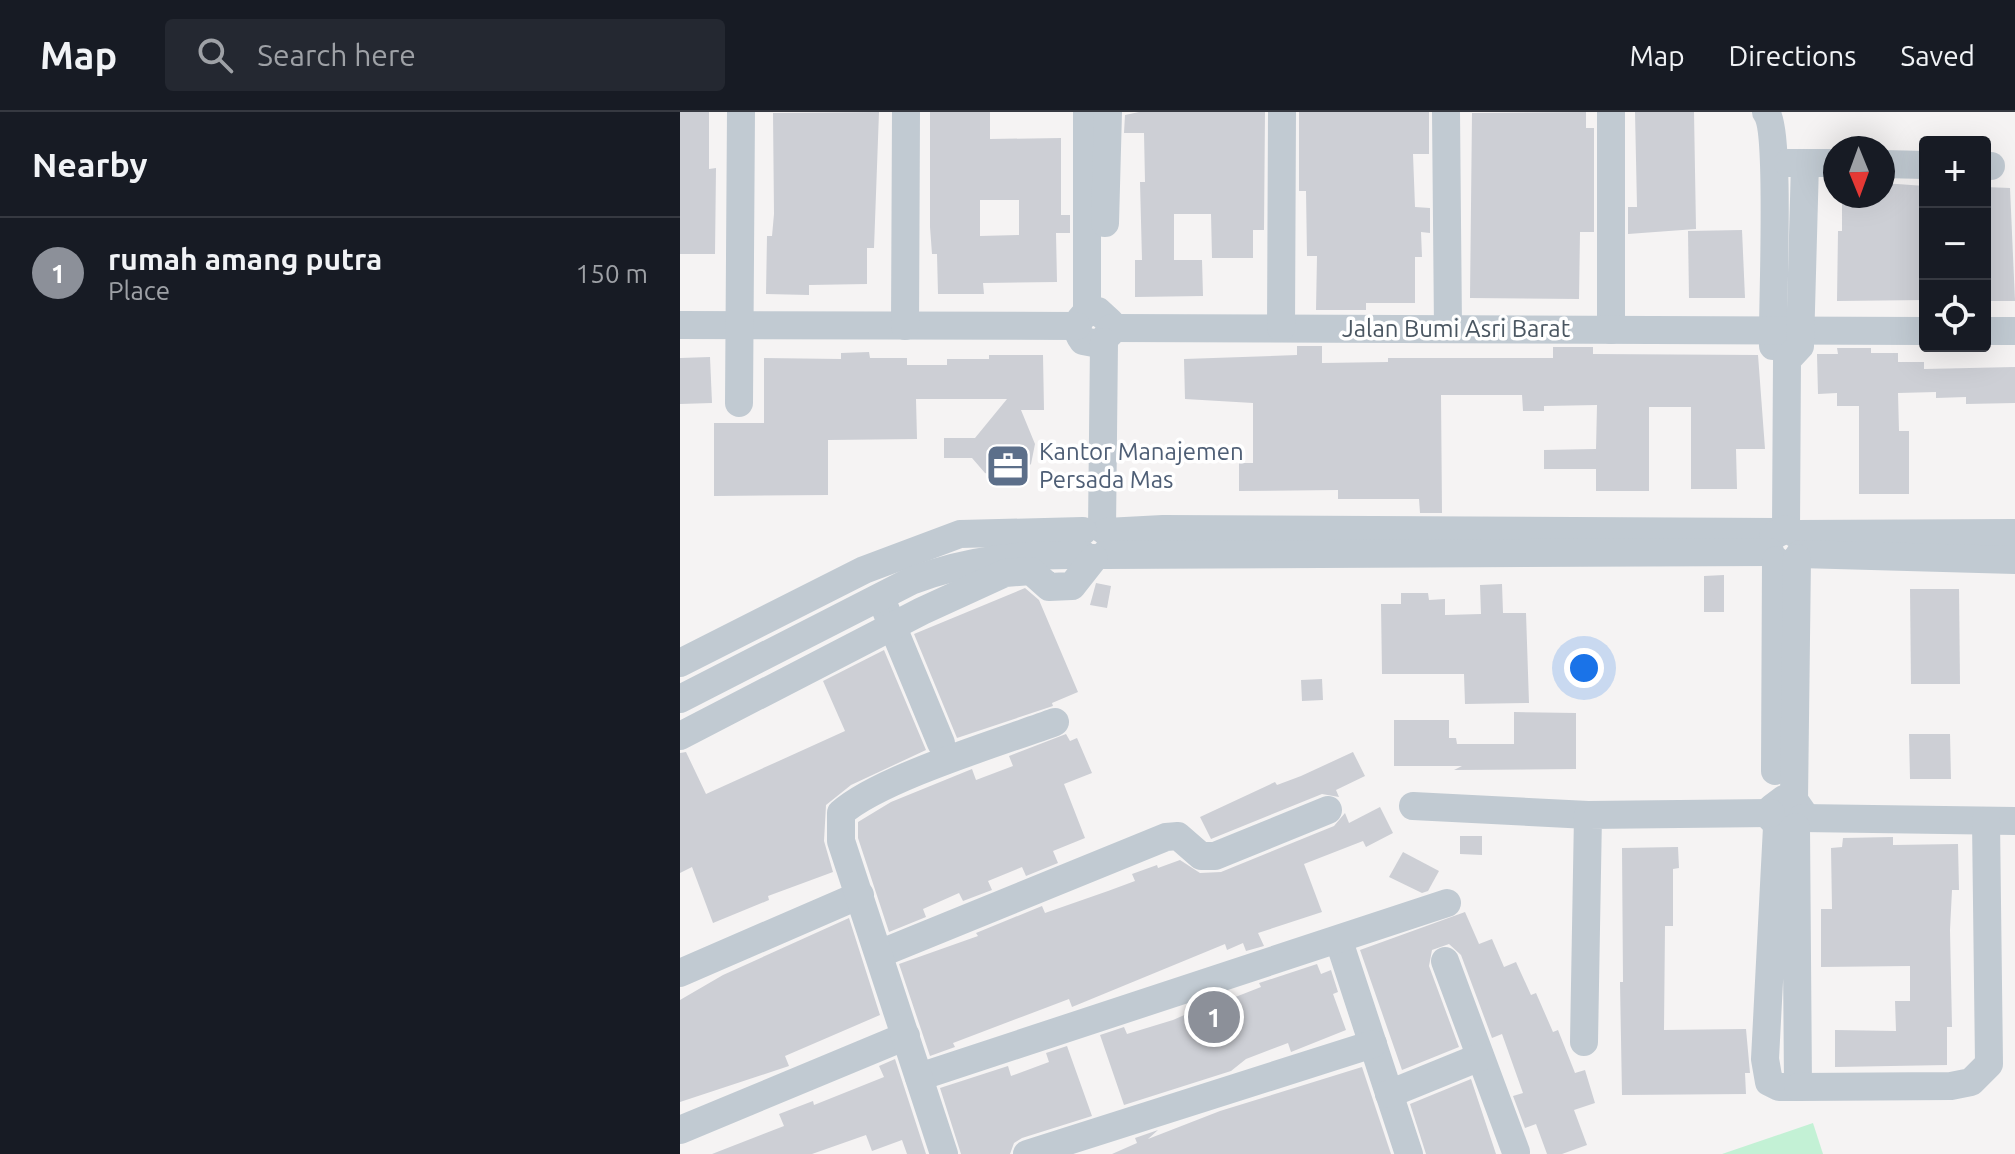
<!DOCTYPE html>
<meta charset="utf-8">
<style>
body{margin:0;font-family:Ubuntu,sans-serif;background:#242831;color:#f1f3f6}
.controls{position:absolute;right:24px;top:24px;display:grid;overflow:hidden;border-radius:8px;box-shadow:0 8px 32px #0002}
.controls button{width:72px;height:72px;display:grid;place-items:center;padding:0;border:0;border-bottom:2px solid #363941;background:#171b24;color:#f1f3f6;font:40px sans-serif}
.compass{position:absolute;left:1143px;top:24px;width:72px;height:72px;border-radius:50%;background:#171b24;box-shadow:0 8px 32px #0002;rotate:179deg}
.you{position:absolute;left:904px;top:556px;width:28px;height:28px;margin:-20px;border:6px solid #fff;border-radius:50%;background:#1a73e8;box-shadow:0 0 0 12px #1a73e833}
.badge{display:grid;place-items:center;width:52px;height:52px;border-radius:50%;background:#8c9099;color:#fff;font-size:26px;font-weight:700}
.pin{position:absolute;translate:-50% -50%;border:4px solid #fff;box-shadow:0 2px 8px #0006}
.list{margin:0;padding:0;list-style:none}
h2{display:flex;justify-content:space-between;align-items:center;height:104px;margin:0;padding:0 32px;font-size:34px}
h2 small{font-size:26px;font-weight:400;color:#9ea1a6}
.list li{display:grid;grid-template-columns:52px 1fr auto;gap:24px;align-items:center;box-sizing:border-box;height:112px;padding:0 32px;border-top:2px solid #363941}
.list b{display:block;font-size:30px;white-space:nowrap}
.list p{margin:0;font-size:26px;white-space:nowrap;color:#9ea1a6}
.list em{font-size:26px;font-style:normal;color:#9ea1a6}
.icon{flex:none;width:44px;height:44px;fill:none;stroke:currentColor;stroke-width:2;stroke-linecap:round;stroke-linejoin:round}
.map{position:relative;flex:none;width:1335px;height:1042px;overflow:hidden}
header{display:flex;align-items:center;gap:48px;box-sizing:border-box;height:112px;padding:0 40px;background:#171b24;border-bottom:2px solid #363941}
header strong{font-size:38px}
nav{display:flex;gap:44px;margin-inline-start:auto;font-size:28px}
.search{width:560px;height:72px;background:#242831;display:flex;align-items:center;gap:20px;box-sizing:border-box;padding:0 28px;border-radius:8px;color:#9ea1a6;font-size:30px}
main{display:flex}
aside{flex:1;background:#171b24}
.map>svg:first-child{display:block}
.green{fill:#c3f1d5}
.building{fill:#cdcfd5;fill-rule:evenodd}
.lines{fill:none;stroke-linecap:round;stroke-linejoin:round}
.minor{stroke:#c1cad2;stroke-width:28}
.labels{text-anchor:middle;stroke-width:7;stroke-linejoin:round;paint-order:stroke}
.street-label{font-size:24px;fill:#4a5661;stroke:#fff}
.service-label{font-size:24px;fill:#4e5e75;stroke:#fff;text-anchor:start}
</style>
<header>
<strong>Map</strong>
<div class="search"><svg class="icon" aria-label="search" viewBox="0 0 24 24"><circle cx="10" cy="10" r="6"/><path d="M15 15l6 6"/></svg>Search here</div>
<nav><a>Map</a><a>Directions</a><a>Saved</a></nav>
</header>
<main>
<aside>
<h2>Nearby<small></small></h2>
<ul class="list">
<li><span class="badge">1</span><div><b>rumah amang putra</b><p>Place</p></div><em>150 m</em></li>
</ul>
</aside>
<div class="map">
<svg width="1335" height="1042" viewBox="0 0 1335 1042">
<rect width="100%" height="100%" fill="#f5f3f3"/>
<!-- green -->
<polygon class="green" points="1133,1011 1143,1042 1042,1042"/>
<!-- building -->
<g class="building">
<polygon points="0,0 29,0 29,57 36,56 35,142 0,142"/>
<polygon points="199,0 194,136 187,136 187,172 129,173 129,183 86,182 87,124 92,124 94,102 93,1"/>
<path d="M 250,0 L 310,0 L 310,27 L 381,26 L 381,103 L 390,103 L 390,121 L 376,121 L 377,170 L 303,171 L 304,182 L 258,182 L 257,142 L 252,142 L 250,115 ZM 300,88 L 339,88 L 339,123 L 300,124 Z"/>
<polygon points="459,0 585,0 584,118 573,118 573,146 532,146 531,102 494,102 494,148 522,148 523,184 455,185 455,148 462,148 460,70 465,70 464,21 444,21 445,3"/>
<polygon points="619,0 749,0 749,42 733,42 735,95 750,96 750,121 741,120 742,145 735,145 735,191 686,191 686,198 636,198 637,144 627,144 626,79 619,79"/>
<polygon points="906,0 906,16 914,16 914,120 900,120 899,187 790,186 792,1"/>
<polygon points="955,0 1014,0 1016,117 948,122 948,95 957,95"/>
<polygon points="1203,71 1245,74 1245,188 1157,189 1158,119 1162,119 1162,84 1203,84"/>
<polygon points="1305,75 1330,76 1335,189 1305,189"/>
<polygon points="1062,118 1065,186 1009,186 1008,119"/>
<polygon points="617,234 642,234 642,251 708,250 708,246 873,246 873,235 913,235 913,242 1078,243 1085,337 1056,337 1057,377 1011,377 1011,295 969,295 969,379 916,379 916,357 864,357 864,338 916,337 917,293 864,294 864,299 843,299 842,283 761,283 762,401 740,401 739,387 658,387 658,378 559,379 559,351 573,351 573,291 505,287 504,247 617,243"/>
<polygon points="1157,236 1191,236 1191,241 1218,241 1218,250 1244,250 1244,257 1335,255 1335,291 1286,292 1286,285 1256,286 1256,280 1218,281 1219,319 1229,319 1229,382 1179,382 1179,294 1157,294 1157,281 1138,282 1137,242 1158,242"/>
<polygon points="189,240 190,246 227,246 227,253 267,253 267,247 309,247 309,243 363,243 364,298 341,298 355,332 351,352 336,365 325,368 305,361 292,346 264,346 264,326 295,326 327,287 236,287 237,327 148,328 148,383 34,384 34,311 84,311 84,246 161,247 161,241"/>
<polygon points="30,245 32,291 0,292 0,246"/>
<polygon points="1044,463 1044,500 1024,500 1024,464"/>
<polygon points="416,471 431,474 427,496 410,493"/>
<polygon points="822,472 823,501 846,501 849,591 785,592 784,562 702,562 701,492 721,492 721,481 748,481 749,488 765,487 765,503 801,502 800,473"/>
<polygon points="345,476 359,488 398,580 372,591 373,594 277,626 234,522"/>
<polygon points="1230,477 1279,477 1280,572 1231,572"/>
<polygon points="204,538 246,638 171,673 146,693 144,729 153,760 88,784 89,788 33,811 12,755 0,761 0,641 6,640 26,682 165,619 143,569"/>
<polygon points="642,567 643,588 622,589 621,568"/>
<polygon points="834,600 896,601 896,657 774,658 782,654 714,654 714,608 769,608 769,626 776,626 777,632 834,632"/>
<polygon points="386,622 390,629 397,626 412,661 384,672 405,726 373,739 378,751 346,764 342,755 308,769 312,778 283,789 279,781 243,797 246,805 209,820 178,726 178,710 211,690 292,657 296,668 333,654 329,644"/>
<polygon points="1229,622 1270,622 1271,667 1230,667"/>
<polygon points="673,640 685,664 656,678 659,685 642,682 531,727 520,705 595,670 597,673 621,664"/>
<polygon points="700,695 713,721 686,735 683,729 624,752 642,800 578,821 584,834 566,839 563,831 547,838 545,832 392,895 389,887 273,931 275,935 250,944 219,852 298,824 296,821 362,794 365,801 428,779 455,769 452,762 477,753 478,756 500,748 520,761 541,760 654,714 665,701 669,711"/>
<polygon points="780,724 802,724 802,743 780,742"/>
<polygon points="1213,725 1213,733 1278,732 1279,778 1272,778 1270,818 1272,915 1267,915 1267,953 1155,955 1155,918 1216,919 1215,889 1230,889 1230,854 1141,855 1141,797 1152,797 1151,736 1162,735 1163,726"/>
<polygon points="998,735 999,756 993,757 993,814 985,814 984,918 1066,917 1070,961 1065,961 1066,982 942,983 940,870 943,870 942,736"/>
<polygon points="723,740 759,759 748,779 742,781 709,765"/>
<polygon points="785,800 799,832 812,827 824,855 836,850 851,883 856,881 873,920 878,918 895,961 905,958 915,991 894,998 907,1033 882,1042 867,1042 856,1012 845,1016 833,984 843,981 822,922 812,926 781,843 769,832 752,838 749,854 779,935 722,958 680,838"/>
<polygon points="169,806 200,903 105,944 109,954 0,990 0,888 43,863"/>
<polygon points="637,852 641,862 651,858 658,880 653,882 666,918 611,940 608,931 566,947 551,959 444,993 420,923 444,915 447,922 493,908 518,897 516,893 536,886 540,891 581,875 579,871"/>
<polygon points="387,934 412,1004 342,1026 334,1031 330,1042 281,1042 260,976 328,954 331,964 369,950 366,941"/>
<polygon points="215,947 246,1042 227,1042 222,1028 192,1039 186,1023 132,1042 32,1042 104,1014 99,1002 133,989 134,993 204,965 199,954"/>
<polygon points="682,955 711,1042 432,1042 457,1031 455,1026 478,1018 468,1027 540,999"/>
<polygon points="791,967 816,1042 746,1042 730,992"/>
</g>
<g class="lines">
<!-- minor -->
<g class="minor">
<path d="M 407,0 L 407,201 C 396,208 395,219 403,229 L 419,232 L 430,221 L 430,210 L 418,199 L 407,201"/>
<polyline points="766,0 768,217"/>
<polyline points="931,0 931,218"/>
<path d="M 1086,0 C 1101,20 1092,196 1093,234"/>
<polyline points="1108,51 1155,51"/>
<polyline points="1203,52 1245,53"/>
<polyline points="1305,54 1311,54"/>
<polyline points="425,111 428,0"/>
<polyline points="0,213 397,214"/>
<polyline points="225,214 226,0"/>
<polyline points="431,216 1245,219"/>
<polyline points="601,216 602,0"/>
<polyline points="1305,219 1335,219"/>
<polyline points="59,291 61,0"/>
<polyline points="422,417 424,230"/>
<polyline points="1106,417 1107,248 1120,234 1125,51"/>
<polyline points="426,420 483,417 1096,420"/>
<polyline points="1093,424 1106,417 1116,422 1335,421"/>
<polyline points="1120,442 1335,448"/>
<polyline points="424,443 1090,440"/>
<polyline points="205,496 261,631"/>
<polyline points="0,551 184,458 280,422 403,419"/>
<path d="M 0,587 L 231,469 C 288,447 343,442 404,443"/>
<polyline points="0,624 242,499 325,461 351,459 369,475 392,474 414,446"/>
<polyline points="1095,659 1096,448"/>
<polyline points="1114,688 1104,687 1092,696 1091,706 1102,717 1116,715 1123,701 1114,688 1117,446"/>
<polyline points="733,694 908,703"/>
<polyline points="1122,706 1335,709"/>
<polyline points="1097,715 1085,947 1089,970 1099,975 1118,975 1116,715"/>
<polyline points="659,829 729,1042"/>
<polyline points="199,842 486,725 498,724 521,744 535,744 648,698"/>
<polyline points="765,849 836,1040"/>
<polyline points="0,861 180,783"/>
<polyline points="904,930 908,703 1091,701"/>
<polyline points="239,965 767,791"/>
<polyline points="1118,975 1271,974 1291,970 1309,952 1306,709"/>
<polyline points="709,982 800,945"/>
<polyline points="0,1018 226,924"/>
<path d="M 264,1042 L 161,729 L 161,701 C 200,666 321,630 375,610"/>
<polyline points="347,1042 693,932"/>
</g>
</g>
<!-- icons -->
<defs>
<g id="office-square" transform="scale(2.3)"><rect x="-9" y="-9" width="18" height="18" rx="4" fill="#5c6f8a" stroke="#fff"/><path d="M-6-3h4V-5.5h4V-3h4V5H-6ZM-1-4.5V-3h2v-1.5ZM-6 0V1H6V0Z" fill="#fff"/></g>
</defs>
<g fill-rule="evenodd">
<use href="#office-square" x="328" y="354"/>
</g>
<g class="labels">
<!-- street labels -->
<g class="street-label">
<text x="776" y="225">Jalan Bumi Asri Barat</text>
</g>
<!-- service labels -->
<g class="service-label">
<text x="359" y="348">Kantor Manajemen<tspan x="359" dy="28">Persada Mas</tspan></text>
</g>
</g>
</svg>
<div class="controls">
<button>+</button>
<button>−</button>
<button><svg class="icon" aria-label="locate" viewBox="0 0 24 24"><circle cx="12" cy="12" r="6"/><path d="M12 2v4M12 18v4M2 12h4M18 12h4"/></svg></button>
</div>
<svg class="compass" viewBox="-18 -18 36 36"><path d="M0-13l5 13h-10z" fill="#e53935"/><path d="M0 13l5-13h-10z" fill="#9ea1a6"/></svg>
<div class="you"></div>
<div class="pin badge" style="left:534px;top:905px">1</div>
</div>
</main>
